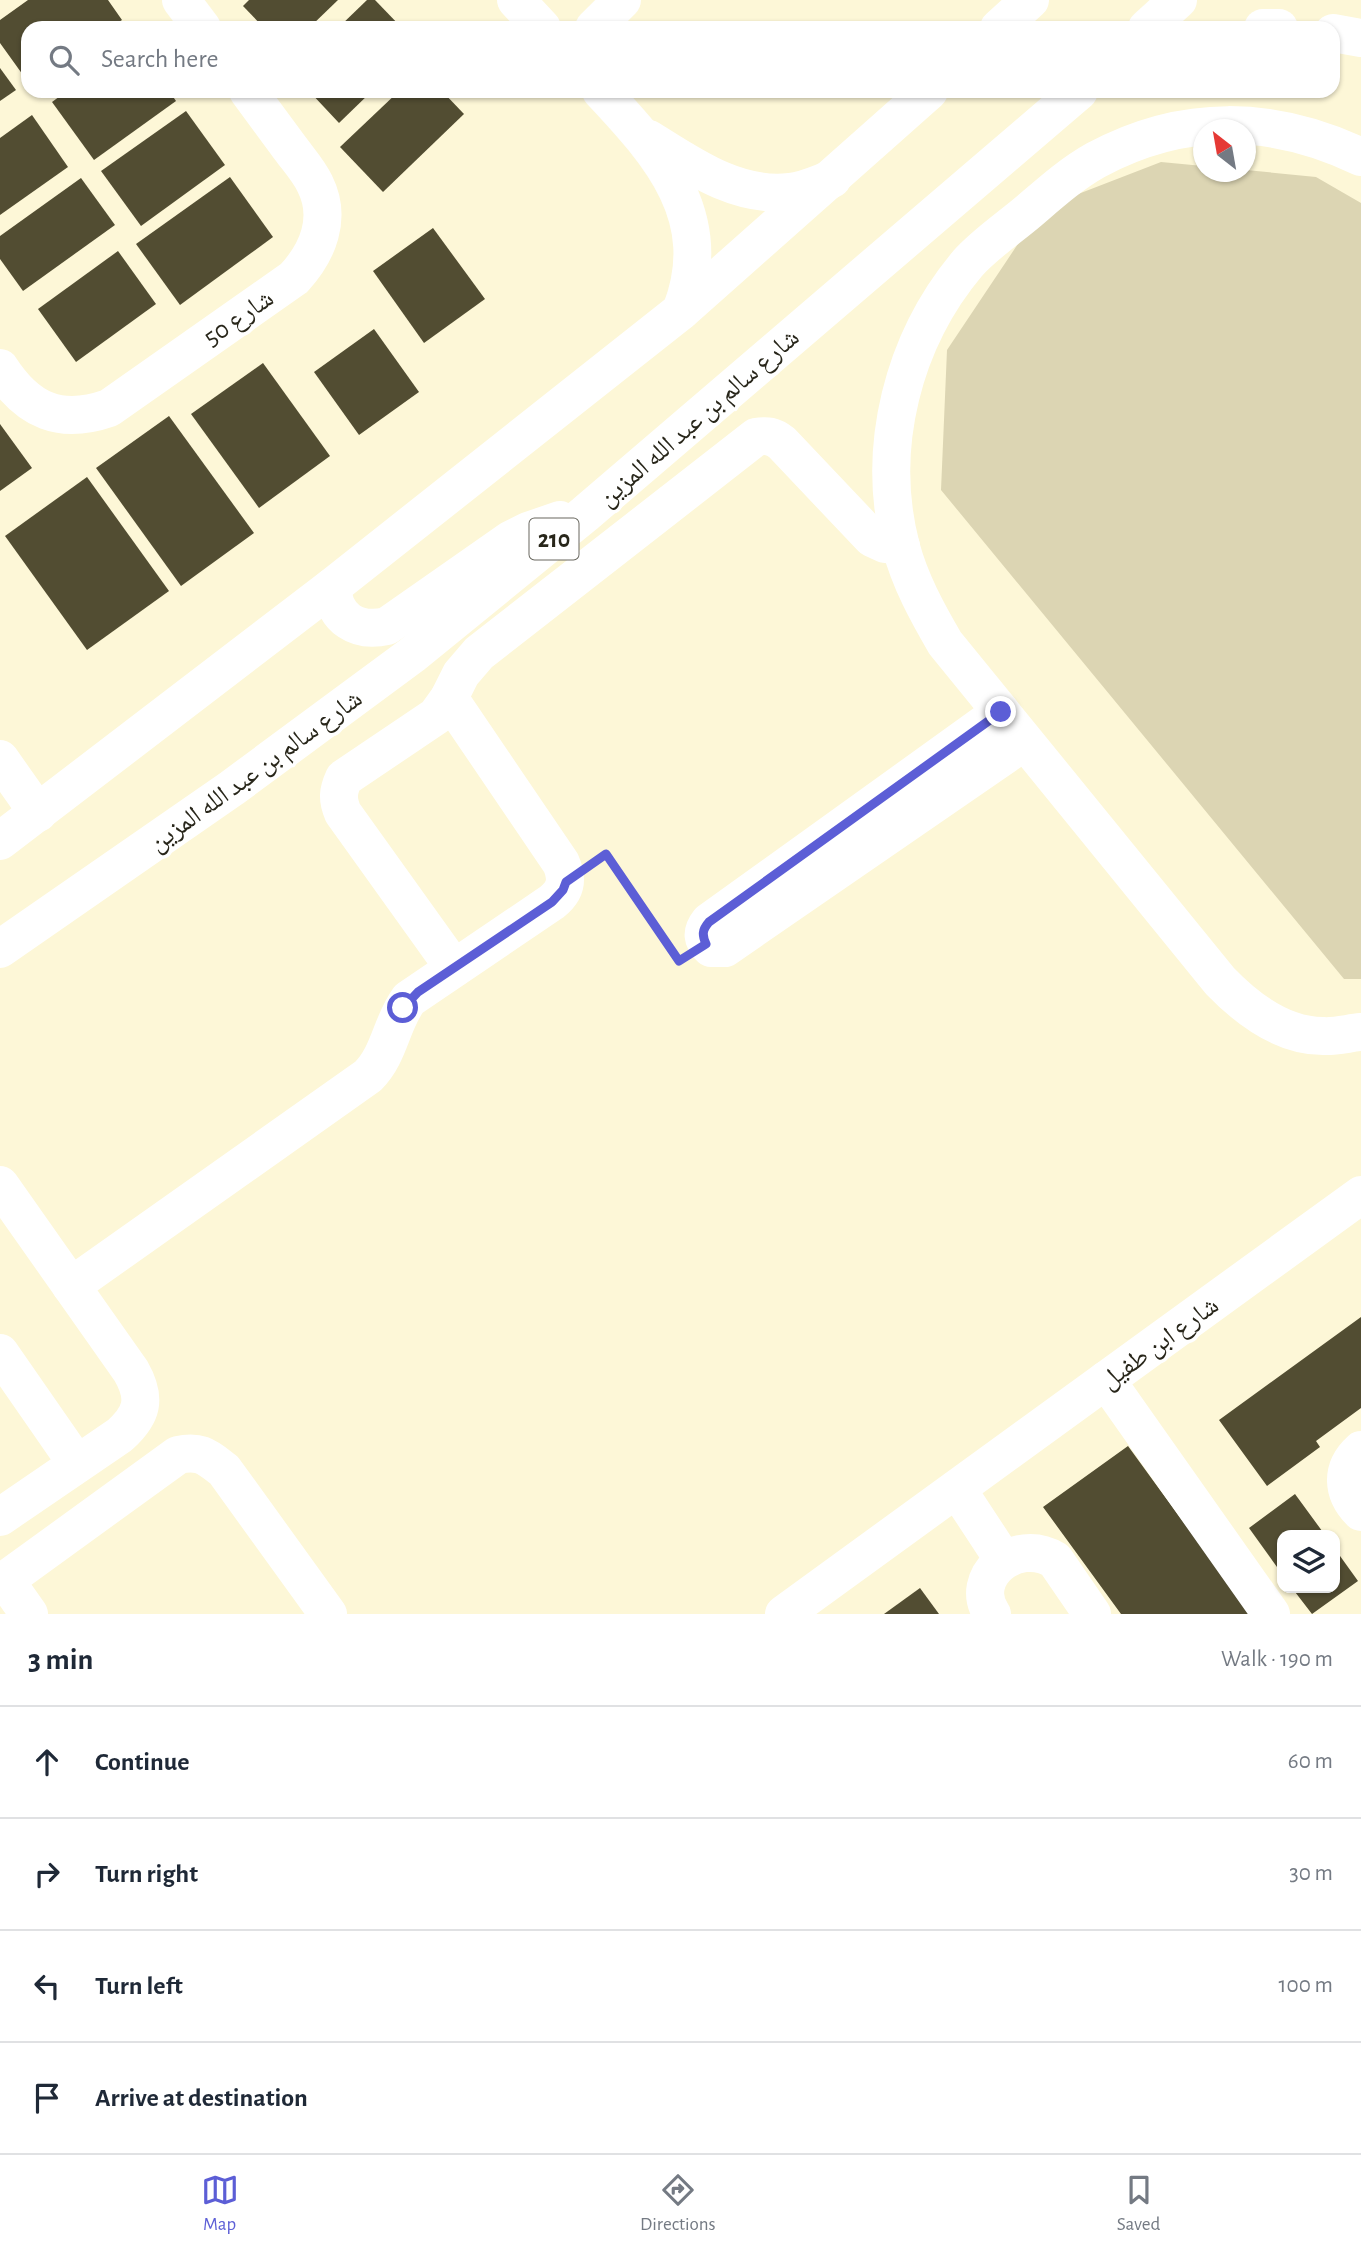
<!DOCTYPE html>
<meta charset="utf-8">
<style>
body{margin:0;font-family:"Alegreya Sans","Noto Naskh Arabic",sans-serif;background:#f6f6f7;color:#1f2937}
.controls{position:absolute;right:21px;bottom:21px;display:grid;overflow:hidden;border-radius:14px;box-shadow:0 2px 5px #0004}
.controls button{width:63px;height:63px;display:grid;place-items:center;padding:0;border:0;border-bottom:2px solid #e0e1e3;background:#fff;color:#1f2937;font:35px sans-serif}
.compass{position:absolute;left:1193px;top:119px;width:63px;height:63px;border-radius:50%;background:#fff;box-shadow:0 2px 5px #0004;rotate:329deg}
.stop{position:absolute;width:21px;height:21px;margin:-16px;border:5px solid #5c5ed6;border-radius:50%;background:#fff}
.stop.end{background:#5c5ed6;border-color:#fff;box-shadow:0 2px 7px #0008}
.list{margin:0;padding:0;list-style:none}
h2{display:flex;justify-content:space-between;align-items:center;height:91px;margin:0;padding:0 28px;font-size:30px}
h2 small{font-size:23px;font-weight:400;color:#747a83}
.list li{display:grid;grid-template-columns:46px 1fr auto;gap:21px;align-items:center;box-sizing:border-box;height:112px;padding:0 28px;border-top:2px solid #e0e1e3}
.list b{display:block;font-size:26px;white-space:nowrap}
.list em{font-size:23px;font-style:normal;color:#747a83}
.icon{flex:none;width:38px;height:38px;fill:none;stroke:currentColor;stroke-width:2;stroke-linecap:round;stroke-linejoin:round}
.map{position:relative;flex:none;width:1361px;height:1614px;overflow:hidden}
.search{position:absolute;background:#fff;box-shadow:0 2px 5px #0004;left:21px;right:21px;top:21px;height:77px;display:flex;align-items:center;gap:18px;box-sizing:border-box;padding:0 24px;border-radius:21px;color:#747a83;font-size:26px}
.sheet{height:539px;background:#fff}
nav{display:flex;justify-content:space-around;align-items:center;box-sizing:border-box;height:98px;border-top:2px solid #e0e1e3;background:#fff;font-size:19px;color:#747a83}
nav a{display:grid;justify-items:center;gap:4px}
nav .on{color:#5c5ed6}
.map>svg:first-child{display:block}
.green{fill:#dcd5b3}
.building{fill:#524d32}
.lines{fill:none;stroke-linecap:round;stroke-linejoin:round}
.path{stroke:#8e8a74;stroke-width:4.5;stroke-dasharray:3.5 3.5;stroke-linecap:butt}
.minor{stroke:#fff;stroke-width:38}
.major{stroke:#fff;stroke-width:38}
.highway{stroke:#fff;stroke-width:38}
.route{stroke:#5c5ed6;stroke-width:9}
.labels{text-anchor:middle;stroke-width:7;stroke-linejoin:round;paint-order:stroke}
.shield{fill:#fff;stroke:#68675f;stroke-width:2}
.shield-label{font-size:24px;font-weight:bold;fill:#28261a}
.street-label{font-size:26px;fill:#28261a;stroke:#fff}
</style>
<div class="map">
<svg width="1361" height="1614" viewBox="0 0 1361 1614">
<rect width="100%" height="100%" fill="#fdf7d7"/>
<!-- green -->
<polygon class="green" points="1161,162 1203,166 1204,172 1246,170 1316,177 1361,203 1361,979 1344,979 941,490 947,350 1042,208"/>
<!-- building -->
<g class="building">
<polygon points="28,0 108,0 122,20 110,28 28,28 28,82 0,43 0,20"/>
<polygon points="249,0 338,0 309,28 264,28 243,6"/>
<polygon points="367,0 375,0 402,28 338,28"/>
<polygon points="0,68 16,90 0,101"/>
<polygon points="67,91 169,91 176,101 94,160 52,102"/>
<polygon points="309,91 372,91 339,123"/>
<polygon points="399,91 442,91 464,114 383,192 340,147"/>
<polygon points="186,111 225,165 141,226 101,171"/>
<polygon points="32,115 68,167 0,215 0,138"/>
<polygon points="230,177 273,237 180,305 136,244"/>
<polygon points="81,178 115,225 23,291 0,259 0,236"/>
<polygon points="433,228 485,299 424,343 373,271"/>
<polygon points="118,251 156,304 76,362 38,309"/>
<polygon points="374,329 419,392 359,435 314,372"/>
<polygon points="263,363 330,456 259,508 191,414"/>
<polygon points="169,416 254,533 181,586 96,468"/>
<polygon points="0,424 32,468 0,491"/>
<polygon points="87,477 169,591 87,650 5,536"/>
<polygon points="1361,1317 1361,1408 1316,1441 1320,1447 1267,1486 1219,1420"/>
<polygon points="1128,1446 1160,1490 1251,1614 1121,1614 1043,1507"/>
<polygon points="1295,1494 1325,1535 1282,1535 1282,1574 1249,1528"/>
<polygon points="1335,1549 1358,1581 1312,1614 1292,1588 1335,1588"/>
<polygon points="920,1588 939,1614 884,1614"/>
</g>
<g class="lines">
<!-- path -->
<polyline class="path" points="595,862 606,854 671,949"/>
<!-- minor -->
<g class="minor">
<polyline points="181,0 202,28"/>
<polyline points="516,0 542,28"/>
<polyline points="594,28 622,0"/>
<path d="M 601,91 C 662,156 717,218 681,311"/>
<path d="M 649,139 C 692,166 737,198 790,192 C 804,191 818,184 832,179"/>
<path d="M 1361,157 C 1273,115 1183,113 1096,160 C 1071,174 1050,193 1029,211 C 1009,228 985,244 968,263 C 903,340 875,448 901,547 C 910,581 927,612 945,643 L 1220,981 C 1247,1009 1282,1036 1323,1036 C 1335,1037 1349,1033 1361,1032"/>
<path d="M 0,368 C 28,411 60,425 109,408 L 294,278 C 318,252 332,218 315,184 C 309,171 298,159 290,148 C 276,129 262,110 248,91"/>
<path d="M 1001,712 L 709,922 C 701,932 702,940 711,948 L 725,948 L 1024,742"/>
<polyline points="0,759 38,813"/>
<path d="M 454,968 L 343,813 C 337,799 338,791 344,778 L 436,716 L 449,698 L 461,674 L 479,653 L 756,437 C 767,435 773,436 782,443 L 872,538 L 885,544 L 901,546"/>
<path d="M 0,1185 L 131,1371 C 147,1399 142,1415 120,1435 L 0,1517"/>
<path d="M 71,1286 L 368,1076 C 390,1054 391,1023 409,999 L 552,902 C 566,891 568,879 561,863 L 449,698"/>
<polyline points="0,1353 77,1464"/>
<polyline points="1106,1380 1271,1614"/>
<path d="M 1361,1450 C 1340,1469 1342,1493 1361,1512"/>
<polyline points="957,1489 1003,1559"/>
<polyline points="5,1580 29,1614"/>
<path d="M 0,1584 L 178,1455 C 200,1450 207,1457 224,1470 L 328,1614"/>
<polyline points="784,1614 1361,1195"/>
<path d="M 992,1614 C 967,1578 1015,1536 1055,1560 L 1092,1614"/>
</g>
<!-- major -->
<g class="major">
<polyline points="999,28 1030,0"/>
<polyline points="1147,28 1178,0"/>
<path d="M 332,587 C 334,619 357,633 387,626 L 510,540 L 528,531 L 560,520"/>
<polyline points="0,841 332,587 681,311 929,91"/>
<polyline points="0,949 232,788 412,655 585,514 1079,91"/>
</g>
<!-- highway -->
<g class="highway">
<polyline points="1263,28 1279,28"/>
<polyline points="1333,33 1361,38"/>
</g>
</g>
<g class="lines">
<!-- route -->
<path class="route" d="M 403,1008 L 418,992 L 552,902 L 563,890 L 566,882 L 606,854 L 679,961 L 706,944 C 702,935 702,930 709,922 L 1001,712"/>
</g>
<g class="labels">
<!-- shield labels -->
<rect class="shield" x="529.5" y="518.5" width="49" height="41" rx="5"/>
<g class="shield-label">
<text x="554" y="547">210</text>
</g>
<!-- street labels -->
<g class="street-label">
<text transform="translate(238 317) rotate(-35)" y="9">شارع 50</text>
<text transform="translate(698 417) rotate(-41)" y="9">شارع سالم بن عبد الله المزين</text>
<text transform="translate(255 770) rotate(-36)" y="9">شارع سالم بن عبد الله المزين</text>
<text transform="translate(1159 1342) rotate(-36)" y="9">شارع ابن طفيل</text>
</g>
</g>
</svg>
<div class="controls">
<button><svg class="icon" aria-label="layers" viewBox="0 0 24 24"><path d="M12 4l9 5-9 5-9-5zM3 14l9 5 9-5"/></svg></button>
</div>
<svg class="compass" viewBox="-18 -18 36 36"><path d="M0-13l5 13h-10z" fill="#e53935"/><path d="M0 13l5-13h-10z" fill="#747a83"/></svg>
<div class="stop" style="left:403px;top:1008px"></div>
<div class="stop end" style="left:1001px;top:712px"></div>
<div class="search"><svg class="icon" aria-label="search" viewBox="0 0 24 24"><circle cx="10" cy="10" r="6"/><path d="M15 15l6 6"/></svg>Search here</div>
</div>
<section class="sheet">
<h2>3 min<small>Walk · 190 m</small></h2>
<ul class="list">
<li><svg class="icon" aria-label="ahead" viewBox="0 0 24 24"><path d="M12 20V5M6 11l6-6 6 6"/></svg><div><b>Continue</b></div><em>60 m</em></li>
<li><svg class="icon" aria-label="right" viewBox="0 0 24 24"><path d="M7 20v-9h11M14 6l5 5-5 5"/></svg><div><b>Turn right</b></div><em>30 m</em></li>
<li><svg class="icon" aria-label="left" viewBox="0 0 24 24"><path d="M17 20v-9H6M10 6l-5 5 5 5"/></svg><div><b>Turn left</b></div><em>100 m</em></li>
<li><svg class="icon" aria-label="arrive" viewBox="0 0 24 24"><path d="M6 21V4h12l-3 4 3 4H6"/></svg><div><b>Arrive at destination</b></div></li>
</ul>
</section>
<nav>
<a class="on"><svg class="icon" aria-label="map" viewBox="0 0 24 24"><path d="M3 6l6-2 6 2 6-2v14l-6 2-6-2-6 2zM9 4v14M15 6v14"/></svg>Map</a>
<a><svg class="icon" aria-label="directions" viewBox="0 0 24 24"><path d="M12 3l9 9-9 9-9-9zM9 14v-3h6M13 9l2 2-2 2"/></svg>Directions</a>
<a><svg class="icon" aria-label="saved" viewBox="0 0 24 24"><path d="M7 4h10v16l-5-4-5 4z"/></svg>Saved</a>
</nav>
